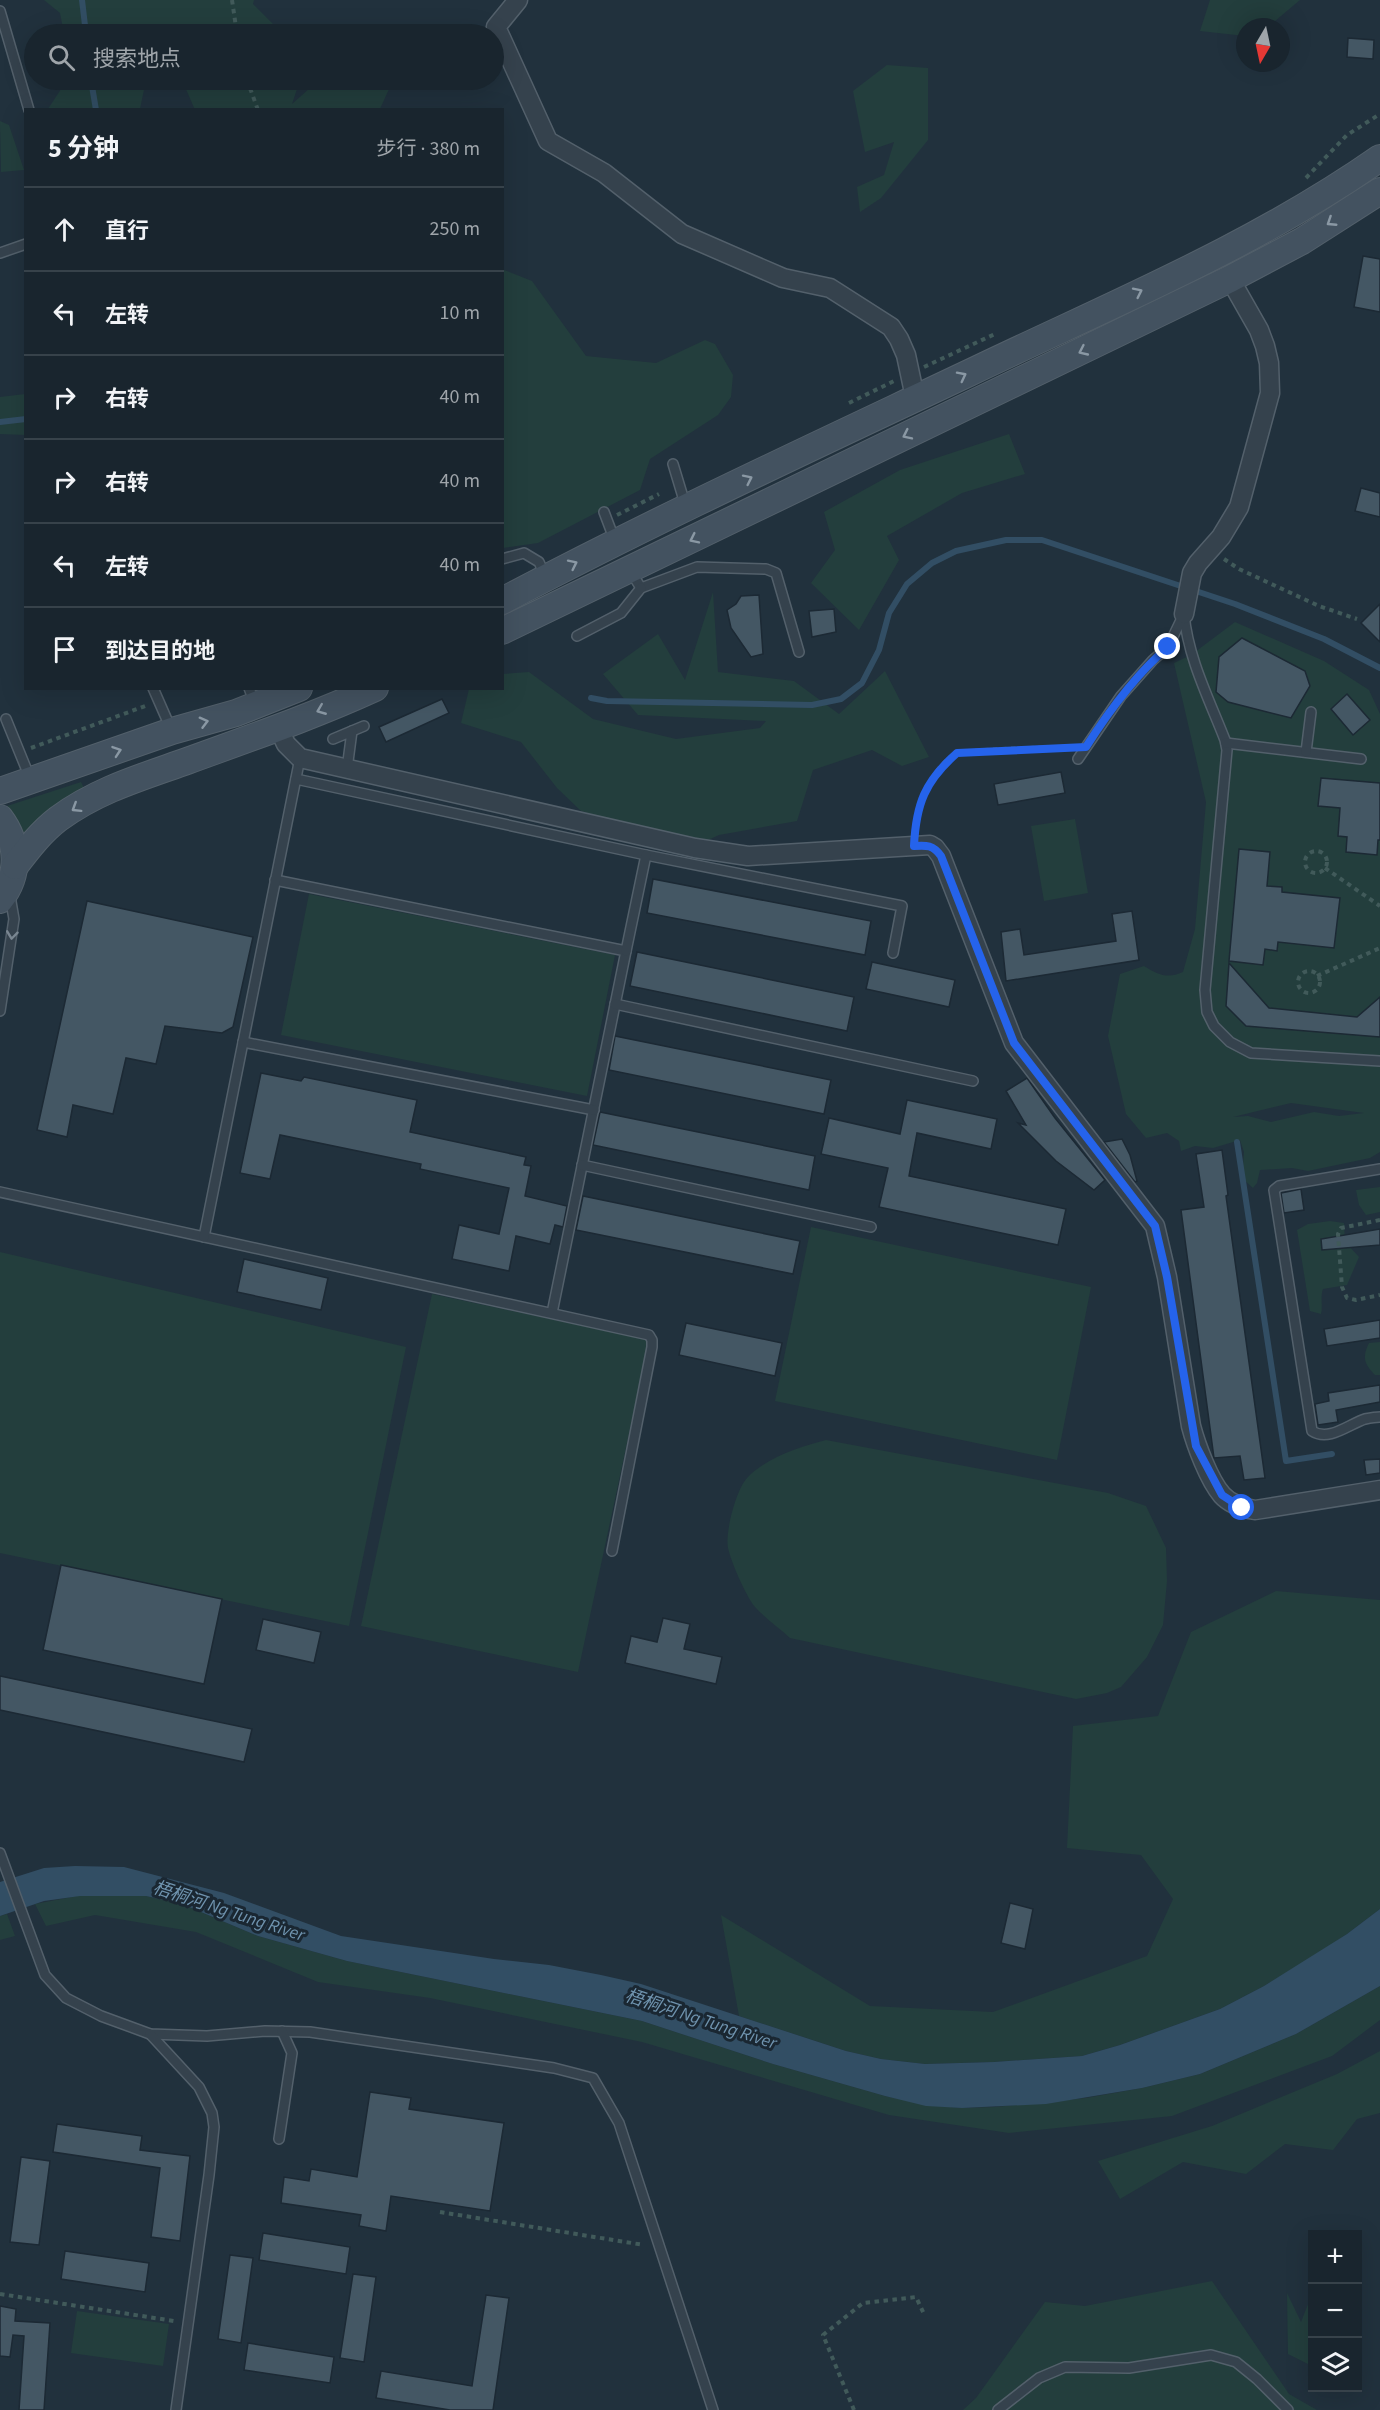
<!DOCTYPE html>
<html lang="zh">
<meta charset="utf-8">
<style>
body{margin:0;font-family:"Source Sans 3","Noto Sans SC",sans-serif;background:#222d36;color:#f1f3f6}
.controls{position:absolute;right:18px;bottom:18px;display:grid;overflow:hidden;border-radius:0px;box-shadow:0 6px 24px #0002}
.controls button{width:54px;height:54px;display:grid;place-items:center;padding:0;border:0;border-bottom:2px solid #37424a;background:#19252e;color:#f1f3f6;font:30px sans-serif}
.compass{position:absolute;left:1236px;top:18px;width:54px;height:54px;border-radius:50%;background:#19252e;box-shadow:0 6px 24px #0002;rotate:189deg}
.stop{position:absolute;width:18px;height:18px;margin:-14px;border:4px solid #2563eb;border-radius:50%;background:#fff}
.stop.end{background:#2563eb;border-color:#fff;box-shadow:0 2px 6px #0008}
.list{margin:0;padding:0;list-style:none}
h2{display:flex;justify-content:space-between;align-items:center;height:78px;margin:0;padding:0 24px;font-size:26px}
h2 small{font-size:20px;font-weight:400;color:#9fa5aa}
.list li{display:grid;grid-template-columns:39px 1fr auto;gap:18px;align-items:center;box-sizing:border-box;height:84px;padding:0 24px;border-top:2px solid #37424a}
.list b{display:block;font-size:22px;white-space:nowrap}
.list em{font-size:20px;font-style:normal;color:#9fa5aa}
.icon{flex:none;width:33px;height:33px;fill:none;stroke:currentColor;stroke-width:2;stroke-linecap:round;stroke-linejoin:round}
.map{position:relative;flex:none;width:1380px;height:2410px;overflow:hidden}
.search{position:absolute;background:#19252e;box-shadow:0 6px 24px #0002;left:24px;top:24px;width:480px;height:66px;display:flex;align-items:center;gap:15px;box-sizing:border-box;padding:0 21px;border-radius:33px;color:#9fa5aa;font-size:22px}
.panel{position:absolute;background:#19252e;box-shadow:0 6px 24px #0002;left:24px;top:108px;width:480px;height:582px;border-radius:0px}
.map>svg:first-child{display:block}
.green{fill:#233e3d;fill-rule:evenodd}
.water{fill:#324e64}
.lines{fill:none;stroke-linecap:round;stroke-linejoin:round}
.stream{stroke:#324e64;stroke-width:6}
.building{fill:#445764;stroke:#1c2934;stroke-width:1.5}
.service-casing{stroke:#53606b;stroke-width:12}
.minor-casing{stroke:#53606b;stroke-width:21}
.secondary-casing{stroke:#53606b;stroke-width:28}
.path{stroke:#415a5a;stroke-width:4;stroke-dasharray:4.5 4.5;stroke-linecap:butt}
.service{stroke:#35424d;stroke-width:9}
.minor{stroke:#35424d;stroke-width:18}
.secondary{stroke:#435260;stroke-width:26}
.oneway{stroke:#8a98a4}
.oneway2{stroke:#798691}
.route{stroke:#2563eb;stroke-width:8}
.labels{text-anchor:middle;stroke-width:6;stroke-linejoin:round;paint-order:stroke}
.water-label{font-size:18px;font-style:italic;fill:#6f93ae;stroke:#1a2732}
</style>
<div class="map">
<svg width="1380" height="2410" viewBox="0 0 1380 2410">
<rect width="100%" height="100%" fill="#21313d"/>
<!-- green -->
<g class="green">
<polygon points="44,0 254,0 253,4 273,24 316,26 315,34 64,34 60,13"/>
<polygon points="1210,0 1300,0 1268,27 1245,27 1245,36 1200,31"/>
<polygon points="887,65 928,68 928,140 881,198 860,212 857,187 884,175 894,142 865,152 853,91"/>
<polygon points="67,80 146,80 140,109 48,109"/>
<polygon points="182,80 300,80 292,104 319,80 387,80 389,89 380,109 195,110"/>
<polygon points="0,121 9,125 24,170 1,172"/>
<polygon points="502,269 532,281 586,356 656,363 705,340 715,344 733,375 731,397 718,415 650,459 640,490 538,543 503,548"/>
<polygon points="25,394 25,435 0,434 0,397"/>
<polygon points="1009,434 1025,474 962,493 887,536 899,560 859,630 811,583 835,550 824,512 900,470"/>
<polygon points="713,592 718,672 794,681 839,714 885,671 929,757 902,766 872,750 813,770 797,821 719,835 695,846 581,811 557,788 521,742 461,723 469,689 502,688 503,674 529,672 593,719 676,739 760,728 766,721 638,715 603,674 658,634 685,680"/>
<path d="M 1235,622 L 1324,661 L 1369,690 L 1380,714 L 1380,1152 L 1370,1158 L 1308,1171 L 1292,1168 L 1260,1170 L 1257,1183 L 1253,1188 L 1242,1178 L 1244,1152 L 1240,1140 L 1213,1148 L 1195,1146 L 1181,1151 L 1179,1141 L 1167,1133 L 1146,1138 L 1126,1114 L 1108,1036 L 1120,974 L 1144,966 C 1158,975 1168,979 1183,972 L 1195,929 L 1206,802 L 1174,663 L 1191,655 ZM 1291,1103 L 1364,1113 L 1339,1116 L 1314,1112 L 1271,1122 L 1248,1116 L 1233,1117 Z"/>
<polygon points="81,782 84,788 57,804 23,836 21,827 7,806"/>
<polygon points="1075,819 1088,893 1044,901 1031,826"/>
<polygon points="309,894 615,955 587,1096 281,1035"/>
<polygon points="1380,1187 1380,1212 1366,1215 1359,1205 1356,1190"/>
<path d="M 1330,1221 L 1344,1223 L 1345,1242 L 1359,1257 L 1347,1285 L 1323,1289 C 1320,1297 1323,1306 1321,1314 L 1310,1311 L 1297,1230 L 1308,1224 Z"/>
<polygon points="811,1227 1091,1287 1057,1460 775,1401"/>
<polygon points="0,1252 406,1347 349,1626 0,1553"/>
<polygon points="432,1294 649,1340 578,1672 361,1626"/>
<path d="M 1380,1342 L 1380,1375 L 1375,1375 C 1364,1364 1362,1357 1369,1343 Z"/>
<path d="M 826,1440 L 1108,1493 L 1146,1506 L 1166,1548 L 1167,1581 L 1163,1625 L 1147,1657 L 1121,1687 L 1107,1693 L 1076,1699 L 790,1638 C 779,1628 765,1618 755,1607 C 746,1596 731,1562 728,1548 C 725,1532 736,1490 747,1478 C 765,1458 802,1446 826,1440 Z"/>
<polygon points="1276,1591 1380,1600 1380,1909 1347,1934 1306,1961 1264,1986 1220,2009 1120,2045 1082,2056 994,2062 925,2064 881,2059 846,2051 739,2016 721,1915 870,2006 993,2012 1147,1956 1173,1899 1141,1855 1067,1848 1073,1726 1158,1716 1191,1632"/>
<polygon points="77,1896 146,1896 182,1904 258,1936 347,1961 642,2021 773,2064 885,2096 929,2105 962,2108 995,2107 1086,2098 1142,2088 1200,2074 1296,2034 1380,1986 1380,2020 1332,2056 1172,2116 1009,2133 889,2115 642,2042 430,1998 318,1982 196,1932 95,1915 46,1926 35,1904"/>
<polygon points="7,1914 15,1936 0,1940 0,1916"/>
<polygon points="1380,2051 1380,2113 1357,2119 1333,2150 1285,2144 1246,2174 1183,2162 1120,2199 1098,2161 1212,2126 1337,2074"/>
<polygon points="1212,2281 1289,2394 1317,2410 963,2410 976,2398 1045,2302 1085,2306"/>
<polygon points="1287,2293 1301,2322 1312,2294 1312,2366 1288,2354"/>
<polygon points="77,2311 169,2324 163,2366 71,2353"/>
</g>
<!-- water -->
<polygon class="water" points="75,1866 124,1867 224,1893 341,1936 494,1959 549,1965 601,1975 641,1984 846,2051 881,2059 925,2064 994,2062 1082,2056 1120,2045 1220,2009 1264,1986 1347,1934 1380,1909 1380,1986 1296,2034 1200,2074 1142,2088 1046,2104 962,2108 926,2106 885,2096 773,2064 642,2021 347,1961 258,1936 182,1904 146,1896 80,1896 44,1901 0,1916 0,1882 44,1868"/>
<g class="lines">
<!-- stream -->
<g class="stream">
<polyline points="82,0 86,34"/>
<polyline points="91,80 96,110"/>
<polyline points="0,422 26,419"/>
<polyline points="591,698 607,701 812,705 841,699 862,683 879,650 889,613 907,584 932,563 956,551 1006,540 1042,540 1235,604 1324,639 1380,668"/>
<polyline points="1237,1142 1286,1461 1332,1454"/>
</g>
</g>
<!-- building -->
<g class="building">
<polygon points="1348,38 1374,40 1373,59 1347,57"/>
<polygon points="1363,256 1380,259 1380,312 1354,307"/>
<polygon points="1361,488 1380,493 1380,517 1355,511"/>
<polygon points="759,595 763,654 751,657 731,628 727,610 736,604 741,596"/>
<polygon points="1380,604 1380,642 1361,623"/>
<polygon points="834,609 836,632 812,637 809,611"/>
<polygon points="1242,638 1305,671 1310,686 1291,718 1228,702 1216,692 1219,657"/>
<polygon points="1347,694 1370,720 1353,735 1331,709"/>
<polygon points="442,699 449,713 386,742 379,727"/>
<polygon points="1061,772 1065,793 998,805 994,784"/>
<polygon points="1321,778 1380,783 1380,840 1378,840 1377,855 1346,852 1347,837 1338,836 1340,808 1318,806"/>
<polygon points="1239,849 1270,852 1267,886 1282,887 1282,892 1340,898 1334,948 1278,942 1277,951 1265,949 1263,965 1229,961"/>
<polygon points="653,879 871,921 865,955 647,913"/>
<polygon points="87,901 253,937 233,1027 222,1033 165,1026 156,1064 126,1058 113,1114 73,1105 67,1137 37,1130"/>
<polygon points="1132,911 1139,960 1006,981 1001,932 1020,929 1024,955 1116,941 1112,914"/>
<polygon points="637,952 854,997 847,1031 630,986"/>
<polygon points="872,962 955,980 949,1007 866,989"/>
<polygon points="1229,963 1269,1008 1357,1017 1380,997 1380,1037 1246,1026 1226,1006"/>
<polygon points="615,1036 831,1080 824,1114 609,1070"/>
<polygon points="261,1073 301,1081 304,1077 417,1100 410,1132 526,1157 524,1165 531,1166 525,1196 567,1206 563,1227 555,1225 550,1244 516,1236 509,1271 452,1259 459,1225 499,1234 509,1188 420,1169 421,1164 280,1135 270,1179 240,1173"/>
<polygon points="1027,1078 1055,1118 1105,1180 1094,1190 1056,1161 1018,1123 1026,1125 1006,1091"/>
<polygon points="907,1100 997,1119 991,1149 917,1133 909,1176 1066,1209 1058,1245 879,1207 888,1168 821,1154 829,1118 900,1134"/>
<polygon points="600,1112 815,1156 809,1190 593,1145"/>
<polygon points="1122,1139 1130,1155 1137,1181 1135,1182 1104,1142"/>
<polygon points="1222,1150 1228,1195 1226,1196 1265,1478 1244,1480 1240,1456 1214,1458 1181,1210 1204,1207 1196,1154"/>
<polygon points="1301,1189 1304,1210 1284,1213 1281,1193"/>
<polygon points="583,1196 800,1241 793,1274 576,1230"/>
<polygon points="1380,1229 1380,1245 1322,1250 1321,1239"/>
<polygon points="244,1259 328,1278 321,1310 237,1292"/>
<polygon points="1380,1320 1380,1338 1327,1346 1324,1329"/>
<polygon points="686,1323 782,1343 775,1376 679,1355"/>
<polygon points="1380,1385 1380,1402 1336,1410 1338,1422 1318,1425 1315,1404 1329,1401 1328,1393"/>
<polygon points="1380,1459 1380,1473 1366,1475 1364,1460"/>
<polygon points="61,1565 222,1599 204,1684 43,1650"/>
<polygon points="663,1618 690,1624 684,1649 722,1657 716,1684 625,1663 631,1636 657,1642"/>
<polygon points="263,1619 321,1632 314,1663 256,1650"/>
<polygon points="0,1676 252,1729 244,1762 0,1710"/>
<polygon points="1010,1903 1033,1909 1025,1949 1001,1943"/>
<polygon points="370,2092 411,2098 409,2109 504,2123 490,2211 391,2196 386,2231 359,2226 361,2215 281,2203 284,2177 309,2181 311,2169 357,2177"/>
<polygon points="57,2124 142,2136 140,2150 190,2156 180,2241 151,2237 160,2168 53,2152"/>
<polygon points="21,2157 50,2161 39,2245 10,2242"/>
<polygon points="263,2233 350,2247 346,2274 259,2260"/>
<polygon points="65,2251 149,2263 145,2292 61,2279"/>
<polygon points="230,2255 253,2258 241,2343 218,2339"/>
<polygon points="353,2274 376,2277 364,2362 340,2358"/>
<polygon points="486,2295 509,2298 493,2410 450,2410 376,2398 381,2371 472,2386"/>
<polygon points="0,2306 16,2309 15,2321 50,2323 44,2410 19,2410 24,2336 13,2335 10,2357 0,2356"/>
<polygon points="248,2343 334,2357 330,2383 244,2370"/>
</g>
<g class="lines">
<!-- service casing -->
<g class="service-casing">
<g id="service">
<polyline points="0,11 29,110"/>
<polyline points="0,253 26,244"/>
<polyline points="673,464 686,507"/>
<polyline points="604,512 615,541"/>
<polyline points="502,559 524,553 539,562 545,576"/>
<polyline points="631,572 641,588 697,567 766,569 776,573 799,652"/>
<path d="M 1184,614 C 1188,658 1209,699 1225,740 L 1227,750 L 1205,990 L 1207,1012 L 1214,1026 L 1230,1042 L 1251,1053 L 1380,1061"/>
<polyline points="577,636 621,613 641,588"/>
<polyline points="153,688 171,729"/>
<polyline points="249,688 255,704"/>
<polyline points="6,719 30,778"/>
<polyline points="352,731 364,726"/>
<polyline points="333,739 352,731 347,769"/>
<polyline points="1226,743 1361,759"/>
<polyline points="1306,752 1311,712"/>
<polyline points="1078,759 1121,696 1153,660 1168,647 1183,616"/>
<polyline points="296,779 646,855 902,906 893,953"/>
<polyline points="275,880 626,951 552,1313"/>
<polyline points="626,951 646,855"/>
<polyline points="615,1004 973,1081"/>
<polyline points="0,1011 14,919 10,896"/>
<polyline points="243,1042 594,1110"/>
<polyline points="582,1165 871,1227"/>
<path d="M 1380,1169 L 1279,1186 L 1274,1190 L 1312,1431 C 1329,1442 1349,1424 1365,1419 C 1370,1418 1375,1417 1380,1417"/>
<polyline points="0,1192 649,1335 652,1340 652,1347 612,1551"/>
<polyline points="204,1237 300,758"/>
<polyline points="0,1853 45,1975 66,1998 101,2016 150,2034 207,2036 265,2031 310,2032 554,2068 593,2078 619,2123 713,2410"/>
<polyline points="150,2034 199,2087 212,2113 214,2127 209,2175 176,2410"/>
<polyline points="279,2139 292,2053 282,2031"/>
<polyline points="998,2410 1039,2378 1065,2367 1129,2368 1211,2355 1236,2362 1257,2379 1288,2410"/>
</g>
</g>
<!-- minor casing -->
<g class="minor-casing">
<g id="minor">
<polyline points="518,0 496,27 548,141 604,173 682,234 783,278 830,288 891,327 899,339 906,355 913,388 920,395"/>
<polyline points="1184,614 1192,573 1198,563 1221,537 1239,507 1270,393 1269,363 1265,346 1259,330 1230,279"/>
<path d="M 278,727 L 286,744 L 300,758 L 695,848 L 748,856 L 930,845 L 935,848 L 941,856 L 1014,1043 L 1155,1226 L 1167,1277 L 1191,1426 C 1196,1445 1209,1480 1222,1495 C 1230,1504 1243,1508 1255,1510 L 1380,1490"/>
</g>
</g>
<!-- secondary casing -->
<g class="secondary-casing">
<g id="secondary">
<path d="M 502,601 C 655,520 813,447 969,373 C 1108,306 1253,247 1380,158"/>
<polyline points="502,631 1230,279 1302,241 1380,191"/>
<polyline points="0,791 172,731 236,713 299,688"/>
<path d="M 0,818 C 19,843 20,875 0,900"/>
<path d="M 15,866 C 28,849 41,832 58,819 C 97,790 142,777 187,761 C 250,738 314,716 375,688"/>
</g>
</g>
<!-- path -->
<g class="path">
<polyline points="232,0 237,34"/>
<polyline points="247,80 258,110"/>
<polyline points="1306,178 1347,135 1380,114"/>
<polyline points="924,367 997,333"/>
<polyline points="849,403 894,381"/>
<polyline points="617,515 659,494"/>
<polyline points="1224,559 1239,569 1319,606 1357,619"/>
<polyline points="31,748 148,705"/>
<path d="M 915,829 C 918,804 932,767 955,754 C 964,749 1054,747 1070,747"/>
<circle cx="1316" cy="862" r="11"/>
<polyline points="1325,868 1380,906"/>
<circle cx="1309" cy="982" r="11"/>
<polyline points="1317,976 1380,948"/>
<polyline points="1380,1220 1341,1228 1338,1234 1342,1287 1347,1298 1356,1300 1380,1295"/>
<polyline points="440,2212 644,2245"/>
<polyline points="0,2294 174,2321"/>
<polyline points="854,2410 823,2335 863,2303 916,2297 924,2314"/>
</g>
<!-- service -->
<use href="#service" class="service"/>
<!-- minor -->
<use href="#minor" class="minor"/>
<!-- secondary -->
<use href="#secondary" class="secondary"/>
</g>
<!-- one-way arrows -->
<defs><path id="oneway-chevron" d="M-2-3.5L2.5 0L-2 3.5" fill="none" stroke-width="1.6" stroke-linecap="round" stroke-linejoin="round" transform="scale(1.5)"/></defs>
<g class="oneway">
<use href="#oneway-chevron" transform="translate(1331 222) rotate(147)"/>
<use href="#oneway-chevron" transform="translate(1138 292) rotate(-26)"/>
<use href="#oneway-chevron" transform="translate(1083 351) rotate(155)"/>
<use href="#oneway-chevron" transform="translate(962 376) rotate(-27)"/>
<use href="#oneway-chevron" transform="translate(907 435) rotate(154)"/>
<use href="#oneway-chevron" transform="translate(748 479) rotate(-26)"/>
<use href="#oneway-chevron" transform="translate(694 539) rotate(154)"/>
<use href="#oneway-chevron" transform="translate(573 564) rotate(-26)"/>
<use href="#oneway-chevron" transform="translate(321 710) rotate(158)"/>
<use href="#oneway-chevron" transform="translate(204 722) rotate(-15)"/>
<use href="#oneway-chevron" transform="translate(117 751) rotate(-19)"/>
<use href="#oneway-chevron" transform="translate(76 808) rotate(148)"/>
</g>
<use class="oneway2" href="#oneway-chevron" transform="translate(12 935) rotate(97)"/>
<g class="lines">
<!-- route -->
<path class="route" d="M 1168,647 C 1135,675 1109,711 1086,747 L 957,753 C 925,781 916,804 914,846 C 927,845 933,845 941,856 L 1014,1043 L 1155,1226 L 1167,1277 L 1196,1446 L 1222,1495 L 1242,1508"/>
</g>
<g class="labels">
<!-- water labels -->
<g class="water-label">
<text transform="translate(229 1911) rotate(18)" y="6">梧桐河 Ng Tung River</text>
<text transform="translate(701 2019) rotate(18)" y="6">梧桐河 Ng Tung River</text>
</g>
</g>
</svg>
<div class="controls">
<button>+</button>
<button>−</button>
<button><svg class="icon" aria-label="layers" viewBox="0 0 24 24"><path d="M12 4l9 5-9 5-9-5zM3 14l9 5 9-5"/></svg></button>
</div>
<svg class="compass" viewBox="-18 -18 36 36"><path d="M0-13l5 13h-10z" fill="#e53935"/><path d="M0 13l5-13h-10z" fill="#9fa5aa"/></svg>
<div class="stop" style="left:1242px;top:1508px"></div>
<div class="stop end" style="left:1168px;top:647px"></div>
<div class="search"><svg class="icon" aria-label="search" viewBox="0 0 24 24"><circle cx="10" cy="10" r="6"/><path d="M15 15l6 6"/></svg>搜索地点</div>
<section class="panel">
<h2>5 分钟<small>步行 · 380 m</small></h2>
<ul class="list">
<li><svg class="icon" aria-label="ahead" viewBox="0 0 24 24"><path d="M12 20V5M6 11l6-6 6 6"/></svg><div><b>直行</b></div><em>250 m</em></li>
<li><svg class="icon" aria-label="left" viewBox="0 0 24 24"><path d="M17 20v-9H6M10 6l-5 5 5 5"/></svg><div><b>左转</b></div><em>10 m</em></li>
<li><svg class="icon" aria-label="right" viewBox="0 0 24 24"><path d="M7 20v-9h11M14 6l5 5-5 5"/></svg><div><b>右转</b></div><em>40 m</em></li>
<li><svg class="icon" aria-label="right" viewBox="0 0 24 24"><path d="M7 20v-9h11M14 6l5 5-5 5"/></svg><div><b>右转</b></div><em>40 m</em></li>
<li><svg class="icon" aria-label="left" viewBox="0 0 24 24"><path d="M17 20v-9H6M10 6l-5 5 5 5"/></svg><div><b>左转</b></div><em>40 m</em></li>
<li><svg class="icon" aria-label="arrive" viewBox="0 0 24 24"><path d="M6 21V4h12l-3 4 3 4H6"/></svg><div><b>到达目的地</b></div></li>
</ul>
</section>
</div>
